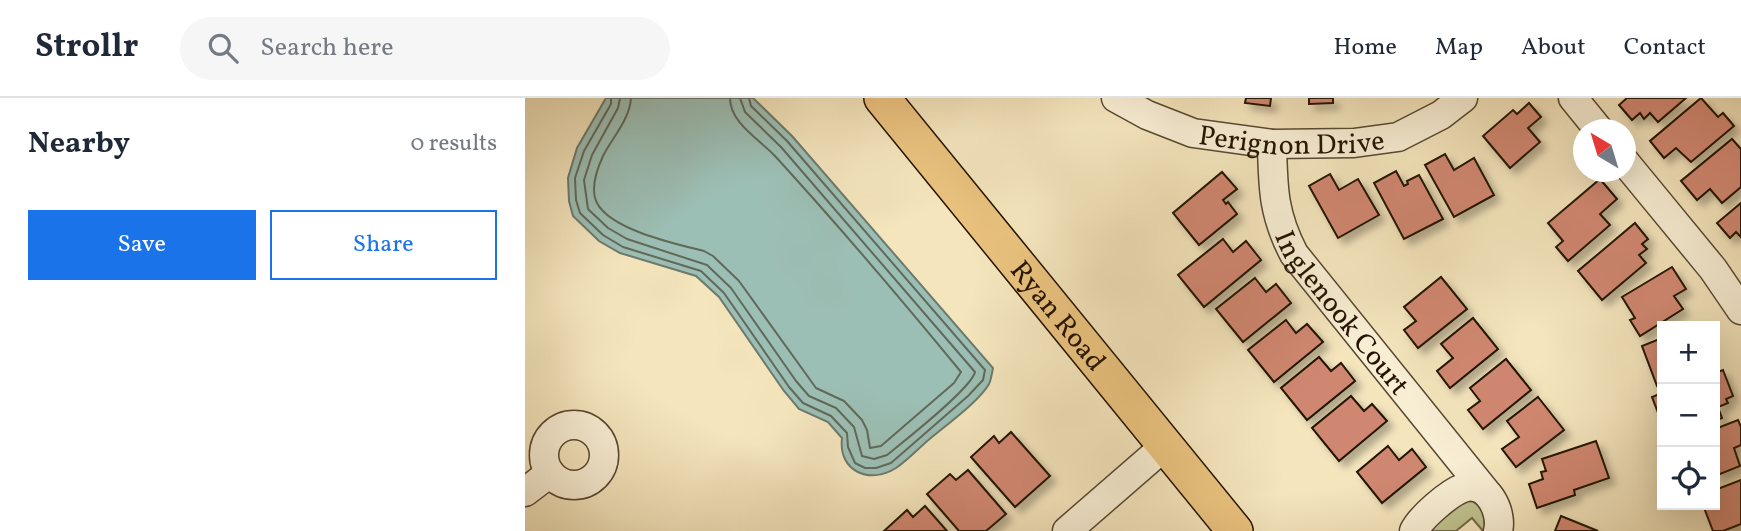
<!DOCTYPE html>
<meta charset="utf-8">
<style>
body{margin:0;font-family:Vollkorn,serif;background:#f6f6f7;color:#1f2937}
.controls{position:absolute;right:21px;bottom:21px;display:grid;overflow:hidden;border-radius:0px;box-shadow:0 7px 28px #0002}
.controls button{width:63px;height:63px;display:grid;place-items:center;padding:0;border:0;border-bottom:2px solid #e0e1e3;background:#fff;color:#1f2937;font:35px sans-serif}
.compass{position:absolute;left:1048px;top:21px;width:63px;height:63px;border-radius:50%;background:#fff;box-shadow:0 7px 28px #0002;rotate:322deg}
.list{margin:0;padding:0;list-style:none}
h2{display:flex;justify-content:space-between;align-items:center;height:91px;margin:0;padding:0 28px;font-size:30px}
h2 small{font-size:23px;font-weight:400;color:#747a83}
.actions{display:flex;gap:14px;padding:21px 28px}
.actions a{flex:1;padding:16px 0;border:2px solid #1a73e8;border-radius:0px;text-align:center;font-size:24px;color:#1a73e8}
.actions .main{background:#1a73e8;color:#fff}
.icon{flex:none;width:38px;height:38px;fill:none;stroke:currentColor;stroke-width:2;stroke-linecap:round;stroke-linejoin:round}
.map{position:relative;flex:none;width:1216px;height:433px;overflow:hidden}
header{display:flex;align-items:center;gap:42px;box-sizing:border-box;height:98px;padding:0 35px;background:#fff;border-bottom:2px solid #e0e1e3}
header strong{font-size:33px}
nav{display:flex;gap:38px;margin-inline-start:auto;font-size:24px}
.search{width:490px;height:63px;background:#f6f6f7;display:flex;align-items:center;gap:18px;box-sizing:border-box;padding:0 24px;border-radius:38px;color:#747a83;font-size:26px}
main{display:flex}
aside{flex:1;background:#fff}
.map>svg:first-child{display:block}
.green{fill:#bfc38e;stroke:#726b48;stroke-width:2}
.water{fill:#9cbfb5;stroke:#6c7a6d;stroke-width:2}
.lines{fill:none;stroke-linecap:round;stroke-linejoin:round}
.shore{stroke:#60695b;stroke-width:2}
.building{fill:#d08771;stroke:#241301;stroke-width:2;filter:url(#shadow)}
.minor-casing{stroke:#584830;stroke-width:31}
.major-casing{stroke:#241301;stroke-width:38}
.minor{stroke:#f8eed4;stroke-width:28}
.major{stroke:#eac27e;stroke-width:35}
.labels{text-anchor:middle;stroke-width:5;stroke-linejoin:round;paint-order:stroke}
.street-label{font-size:28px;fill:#241301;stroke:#f8eed4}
</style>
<header>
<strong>Strollr</strong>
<div class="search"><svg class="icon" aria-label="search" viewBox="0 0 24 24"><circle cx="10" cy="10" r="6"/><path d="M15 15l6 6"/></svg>Search here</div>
<nav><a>Home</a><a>Map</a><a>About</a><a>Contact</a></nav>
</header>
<main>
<aside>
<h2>Nearby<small>0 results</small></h2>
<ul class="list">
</ul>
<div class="actions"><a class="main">Save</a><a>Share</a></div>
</aside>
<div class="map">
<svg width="1216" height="433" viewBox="0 0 1216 433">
<defs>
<filter id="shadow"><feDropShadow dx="6" dy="6" stdDeviation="3.5" flood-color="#0004"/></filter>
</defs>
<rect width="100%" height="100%" fill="#f4e5bd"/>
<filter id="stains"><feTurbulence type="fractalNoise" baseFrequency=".00286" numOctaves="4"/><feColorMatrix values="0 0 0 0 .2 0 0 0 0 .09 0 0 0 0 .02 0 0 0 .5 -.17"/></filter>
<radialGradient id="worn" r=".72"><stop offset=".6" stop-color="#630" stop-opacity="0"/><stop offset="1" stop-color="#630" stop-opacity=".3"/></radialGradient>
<!-- green -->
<polygon class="green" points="947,402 959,410 960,433 958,433 947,420 931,433 904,433 934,405"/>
<!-- water -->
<path class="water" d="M 81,0 L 228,0 L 267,38 L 468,270 C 467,275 466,282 464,286 C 454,304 417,330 400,345 C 391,353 381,363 371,370 C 344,387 313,373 317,340 L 303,324 L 274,311 L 259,293 L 194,199 L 171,178 L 95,155 L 74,143 L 48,118 L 44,103 L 43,80 L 52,50 Z"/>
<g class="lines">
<!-- shore -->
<g class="shore">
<polyline points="86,0 86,6 59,53 50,80 51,102 55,115 78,137 98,149 176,173 199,195 264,289 278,305 306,318 322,335 323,349 330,365 340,370 351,370 366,365 443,298 458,282 460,272 262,43 226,8 224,0"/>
<path d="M 95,0 L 93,10 L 67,57 L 59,82 L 63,111 L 83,130 L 102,141 L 182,167 L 206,190 L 271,283 L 284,298 L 311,310 L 329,329 L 337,358 L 349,361 L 362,357 C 379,343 446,291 450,274 L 256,49 L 220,14 L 215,0"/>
<path d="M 106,0 C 105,21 87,40 78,58 C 72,71 65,91 72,105 C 86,132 151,146 179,153 L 188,158 L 214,183 L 291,290 L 319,303 L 337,322 L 342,332 L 345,350 L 356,348 L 429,285 L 436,274 C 376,201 314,128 250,58 C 234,41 205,25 205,0"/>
</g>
</g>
<!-- building -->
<g class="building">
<polygon points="721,0 746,0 745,8 720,5"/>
<polygon points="784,0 808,0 808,5 784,6"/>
<polygon points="1102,0 1161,0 1133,24 1125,15 1119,21 1115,15 1107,22 1094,7"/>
<polygon points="1176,0 1193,19 1198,15 1209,28 1166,64 1151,50 1139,60 1125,43"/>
<polygon points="1004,5 1016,19 1003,30 1015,44 985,70 958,38 988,12 992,16"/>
<polygon points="1207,41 1216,51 1216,89 1197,105 1185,91 1172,102 1156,83"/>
<polygon points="920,56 929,72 949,60 969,97 929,119 900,67"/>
<polygon points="871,73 879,88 883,86 882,83 894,77 918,121 879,141 849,85"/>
<polygon points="697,74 712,91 698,102 701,106 703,104 712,116 674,147 648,115"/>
<polygon points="805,76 814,92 833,81 854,117 813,140 784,88"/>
<polygon points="1075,81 1092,101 1075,116 1085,127 1043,163 1031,149 1038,143 1023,125"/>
<polygon points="1216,105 1216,139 1211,134 1205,140 1192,125"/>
<polygon points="1110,125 1123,141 1117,146 1122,151 1114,157 1121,165 1077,202 1053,173"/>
<polygon points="698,141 708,154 721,143 736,162 679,209 653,177"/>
<polygon points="1147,169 1161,191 1149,198 1158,211 1115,238 1105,222 1110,220 1097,199"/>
<polygon points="916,179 942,211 893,250 879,232 891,223 879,209"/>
<polygon points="730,180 741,194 751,186 766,205 718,244 691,211"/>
<polygon points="948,220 973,251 925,290 912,273 928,260 916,246"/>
<polygon points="761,222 771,235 782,226 798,244 749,284 723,252"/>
<polygon points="1137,240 1137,286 1132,288 1117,248"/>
<polygon points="794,259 806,273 816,265 830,283 782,322 756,290"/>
<polygon points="981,261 1006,292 958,331 943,312 955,303 945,290"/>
<polygon points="1198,272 1208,298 1201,301 1203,305 1193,309 1197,320 1190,323 1190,275"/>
<polygon points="1137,295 1137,325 1127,299"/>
<polygon points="826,298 839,313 847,306 862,323 814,363 787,330"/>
<polygon points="1013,299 1039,332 991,369 977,351 994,339 982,323"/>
<polygon points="1213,322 1216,329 1216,347 1209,350 1215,368 1190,378 1190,331"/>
<polygon points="486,334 525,378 490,409 446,359 469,338 474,345"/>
<polygon points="1071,343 1084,380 1049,392 1050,397 1012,410 1004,386 1018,381 1016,374 1021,373 1017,361"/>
<polygon points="863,348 874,362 887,351 901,369 857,405 832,374"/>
<polygon points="443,372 481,416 461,433 434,433 402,396 425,376 431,382"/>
<polygon points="1216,382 1216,426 1198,433 1188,433 1178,407 1190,407 1190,392"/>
<polygon points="400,408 422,433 359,433 382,412 388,419"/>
<polygon points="1036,418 1073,433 1030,433"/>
</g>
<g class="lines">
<!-- minor casing -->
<g class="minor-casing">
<g id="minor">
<path id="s1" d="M 591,0 L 622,17 L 668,35 L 747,46 L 829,45 L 873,39 L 916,17 L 938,0"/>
<polyline points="1048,0 1074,32"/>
<path id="s2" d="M 747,46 C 748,90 748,116 769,156 L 965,399"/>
<polyline points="1100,64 1188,171 1216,212"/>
<circle cx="49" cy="357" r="30"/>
<polyline points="0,394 25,375"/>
<polyline points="542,433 641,347"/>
<path d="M 889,433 C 896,419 924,395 938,390 C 962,381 978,414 973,433"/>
</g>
</g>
<!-- major casing -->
<g class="major-casing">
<g id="major">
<path id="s3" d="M 357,0 L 710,433"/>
</g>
</g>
<!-- minor -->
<use href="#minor" class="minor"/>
<!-- major -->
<use href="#major" class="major"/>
</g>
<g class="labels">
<!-- street labels -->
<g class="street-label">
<text dy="10" stroke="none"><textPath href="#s1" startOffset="184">Perignon Drive</textPath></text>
<text dy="10" stroke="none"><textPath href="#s2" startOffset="189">Inglenook Court</textPath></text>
<text dy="10" stroke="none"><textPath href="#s3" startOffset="280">Ryan Road</textPath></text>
</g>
</g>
<rect width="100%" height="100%" filter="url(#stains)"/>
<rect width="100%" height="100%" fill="url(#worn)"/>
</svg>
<div class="controls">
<button>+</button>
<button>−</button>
<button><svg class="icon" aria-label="locate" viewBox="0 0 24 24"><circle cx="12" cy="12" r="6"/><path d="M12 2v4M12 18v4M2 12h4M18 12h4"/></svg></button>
</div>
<svg class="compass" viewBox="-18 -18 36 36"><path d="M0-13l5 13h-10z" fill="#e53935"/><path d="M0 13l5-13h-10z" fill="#747a83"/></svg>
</div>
</main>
